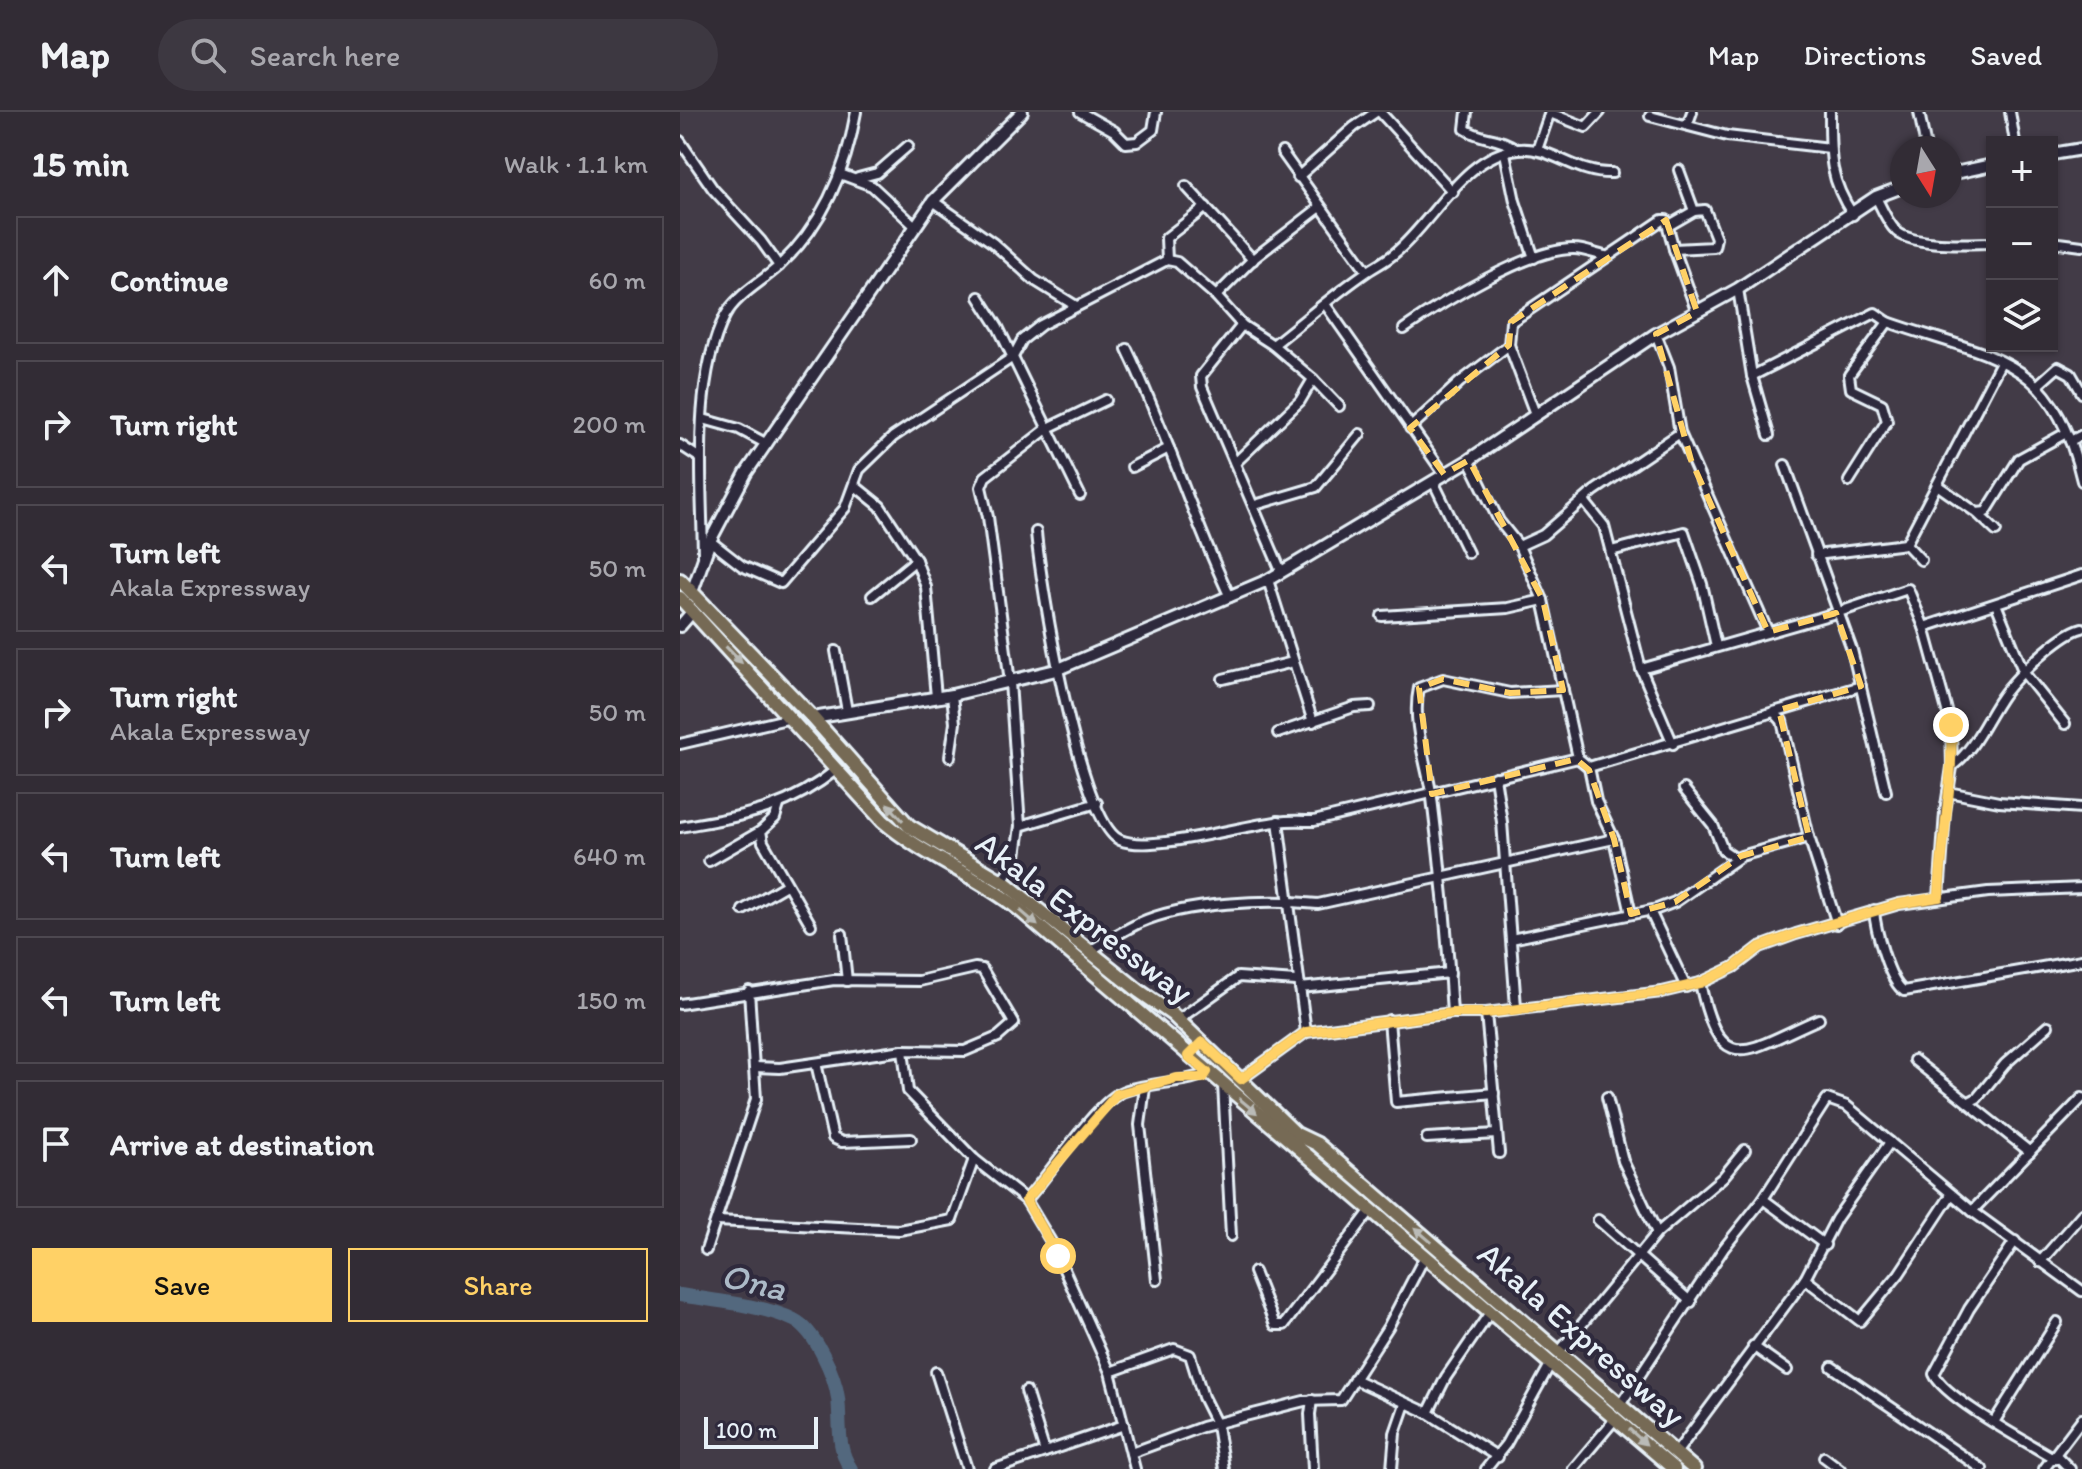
<!DOCTYPE html>
<meta charset="utf-8">
<style>
body{margin:0;font-family:Itim,sans-serif;background:#3d3841;color:#f1f3f6}
.controls{position:absolute;right:24px;top:24px;display:grid;overflow:hidden;border-radius:0px;box-shadow:0 2px 6px #0004}
.controls button{width:72px;height:72px;display:grid;place-items:center;padding:0;border:0;border-bottom:2px solid #4d4850;background:#322c35;color:#f1f3f6;font:40px sans-serif}
.compass{position:absolute;left:1210px;top:24px;width:72px;height:72px;border-radius:50%;background:#322c35;box-shadow:0 2px 6px #0004;rotate:169deg}
.scale{position:absolute;left:24px;bottom:20px;width:114px;box-sizing:border-box;padding-left:8px;border:4px solid #e8f1f8;border-top:0;font-size:22px;line-height:28px;white-space:nowrap;color:#e8f1f8;-webkit-text-stroke:6px #2f2a3d;paint-order:stroke}
.stop{position:absolute;width:24px;height:24px;margin:-18px;border:6px solid #ffd166;border-radius:50%;background:#fff}
.stop.end{background:#ffd166;border-color:#fff;box-shadow:0 2px 8px #0008}
.list{margin:0;padding:0;list-style:none}
h2{display:flex;justify-content:space-between;align-items:center;height:104px;margin:0;padding:0 32px;font-size:34px}
h2 small{font-size:26px;font-weight:400;color:#a8a7ad}
.list li{display:grid;grid-template-columns:52px 1fr auto;gap:24px;align-items:center;box-sizing:border-box;height:128px;margin:0 16px 16px;padding:0 16px;border:2px solid #4d4850;border-radius:0px}
.list b{display:block;font-size:30px;white-space:nowrap}
.list p{margin:0;font-size:26px;white-space:nowrap;color:#a8a7ad}
.list em{font-size:26px;font-style:normal;color:#a8a7ad}
.actions{display:flex;gap:16px;padding:24px 32px}
.actions a{flex:1;padding:18px 0;border:2px solid #ffd166;border-radius:0px;text-align:center;font-size:28px;color:#ffd166}
.actions .main{background:#ffd166;color:#111}
.icon{flex:none;width:44px;height:44px;fill:none;stroke:currentColor;stroke-width:2;stroke-linecap:round;stroke-linejoin:round}
.map{position:relative;flex:none;width:1402px;height:1357px;overflow:hidden}
header{display:flex;align-items:center;gap:48px;box-sizing:border-box;height:112px;padding:0 40px;background:#322c35;border-bottom:2px solid #4d4850}
header strong{font-size:38px}
nav{display:flex;gap:44px;margin-inline-start:auto;font-size:28px}
.search{width:560px;height:72px;background:#3d3841;display:flex;align-items:center;gap:20px;box-sizing:border-box;padding:0 28px;border-radius:44px;color:#a8a7ad;font-size:30px}
main{display:flex}
aside{flex:1;background:#322c35}
.map>svg:first-child{display:block}
.lines{fill:none;stroke-linecap:round;stroke-linejoin:round}
.river{stroke:#53687e;stroke-width:14}
.minor-casing{stroke:#e8f1f8;stroke-width:14}
.tertiary-casing{stroke:#e8f1f8;stroke-width:16}
.primary-casing{stroke:#e8f1f8;stroke-width:18}
.minor{stroke:#2f2a3d;stroke-width:8}
.tertiary{stroke:#2f2a3d;stroke-width:10}
.primary{stroke:#766a55;stroke-width:12}
.oneway{fill:#babbb7}
.route{stroke:#ffd166;stroke-width:10}
.marked{fill:none;stroke:#ffd166;stroke-width:6;stroke-dasharray:16 10;stroke-linejoin:round}
.labels{text-anchor:middle;stroke-width:8;stroke-linejoin:round;paint-order:stroke}
.street-label{font-size:34px;fill:#e8f1f8;stroke:#2f2a3d}
.water-label{font-size:36px;font-style:italic;fill:#acbac7;stroke:#2f2a3d}
</style>
<header>
<strong>Map</strong>
<div class="search"><svg class="icon" aria-label="search" viewBox="0 0 24 24"><circle cx="10" cy="10" r="6"/><path d="M15 15l6 6"/></svg>Search here</div>
<nav><a>Map</a><a>Directions</a><a>Saved</a></nav>
</header>
<main>
<aside>
<h2>15 min<small>Walk · 1.1 km</small></h2>
<ul class="list">
<li><svg class="icon" aria-label="ahead" viewBox="0 0 24 24"><path d="M12 20V5M6 11l6-6 6 6"/></svg><div><b>Continue</b></div><em>60 m</em></li>
<li><svg class="icon" aria-label="right" viewBox="0 0 24 24"><path d="M7 20v-9h11M14 6l5 5-5 5"/></svg><div><b>Turn right</b></div><em>200 m</em></li>
<li><svg class="icon" aria-label="left" viewBox="0 0 24 24"><path d="M17 20v-9H6M10 6l-5 5 5 5"/></svg><div><b>Turn left</b><p>Akala Expressway</p></div><em>50 m</em></li>
<li><svg class="icon" aria-label="right" viewBox="0 0 24 24"><path d="M7 20v-9h11M14 6l5 5-5 5"/></svg><div><b>Turn right</b><p>Akala Expressway</p></div><em>50 m</em></li>
<li><svg class="icon" aria-label="left" viewBox="0 0 24 24"><path d="M17 20v-9H6M10 6l-5 5 5 5"/></svg><div><b>Turn left</b></div><em>640 m</em></li>
<li><svg class="icon" aria-label="left" viewBox="0 0 24 24"><path d="M17 20v-9H6M10 6l-5 5 5 5"/></svg><div><b>Turn left</b></div><em>150 m</em></li>
<li><svg class="icon" aria-label="arrive" viewBox="0 0 24 24"><path d="M6 21V4h12l-3 4 3 4H6"/></svg><div><b>Arrive at destination</b></div></li>
</ul>
<div class="actions"><a class="main">Save</a><a>Share</a></div>
</aside>
<div class="map">
<svg width="1402" height="1357" viewBox="0 0 1402 1357">
<rect width="100%" height="100%" fill="#423b47"/>
<filter id="ink" filterUnits="userSpaceOnUse"><feTurbulence type="fractalNoise" baseFrequency=".0125" numOctaves="2"/><feDisplacementMap in="SourceGraphic" scale="16" xChannelSelector="R" yChannelSelector="G"/><feConvolveMatrix kernelMatrix="1 2 1 2 8 2 1 2 1" color-interpolation-filters="sRGB"/></filter>
<g filter="url(#ink)">
<g class="lines">
<!-- river -->
<path class="river" d="M 0,1183 C 31,1188 87,1194 114,1208 C 135,1218 155,1264 158,1286 C 161,1311 156,1336 171,1357"/>
<!-- minor casing -->
<g class="minor-casing">
<g id="minor">
<polyline points="400,0 434,19 446,31 457,30 473,18 476,0"/>
<polyline points="700,0 773,80"/>
<path d="M 787,0 L 785,17 C 801,28 821,25 836,37"/>
<path d="M 1150,0 C 1150,43 1149,67 1173,103"/>
<polyline points="1239,0 1246,36"/>
<polyline points="1330,0 1335,30"/>
<polyline points="870,1 906,15 920,0"/>
<polyline points="970,4 1047,24 1150,36"/>
<polyline points="1008,11 1012,0"/>
<polyline points="0,29 33,77 81,129 99,154"/>
<polyline points="857,38 870,0"/>
<polyline points="602,40 687,159"/>
<polyline points="825,41 835,89 854,146"/>
<polyline points="999,58 1014,99"/>
<polyline points="160,62 192,74 236,115"/>
<polyline points="618,65 674,15 696,0"/>
<polyline points="178,66 197,61 228,34"/>
<polyline points="506,74 573,148"/>
<path d="M 1196,85 C 1202,97 1207,110 1216,119 C 1233,135 1289,131 1312,131"/>
<polyline points="253,89 313,131 354,168 396,194"/>
<polyline points="1372,130 1402,134"/>
<polyline points="994,137 1017,200"/>
<polyline points="487,148 486,126 526,95"/>
<polyline points="1058,177 1072,264 1089,323"/>
<polyline points="536,184 573,147 639,96"/>
<polyline points="299,185 318,215 400,383"/>
<polyline points="645,192 764,362"/>
<polyline points="562,213 521,264 522,275 601,459"/>
<path d="M 724,217 C 761,191 850,136 894,137 C 904,137 915,142 925,144"/>
<polyline points="976,222 989,255 1000,321 1088,520"/>
<path d="M 593,233 C 624,209 653,183 685,161 C 695,154 706,149 715,141 C 754,109 784,42 839,37 C 871,34 897,63 932,61"/>
<path d="M 447,237 C 486,318 511,403 550,485"/>
<path d="M 1072,264 L 1195,201 L 1208,210 C 1316,248 1372,242 1402,369"/>
<polyline points="633,267 659,294"/>
<polyline points="1359,272 1378,255 1391,262 1402,281"/>
<polyline points="855,302 829,233 831,210 982,108 986,108 994,137 1034,135 1036,126 1025,98 1014,99 988,114"/>
<polyline points="23,307 59,317 87,332"/>
<polyline points="730,316 780,270 829,233"/>
<polyline points="1390,329 1402,323"/>
<polyline points="0,333 20,346"/>
<polyline points="1105,353 1172,538 1206,680"/>
<polyline points="452,355 489,336"/>
<polyline points="753,369 788,441"/>
<polyline points="1169,369 1207,309 1202,292 1171,277 1169,263 1208,210"/>
<polyline points="174,373 200,394 236,448 192,484"/>
<polyline points="1257,373 1297,401 1306,400 1339,347 1386,321"/>
<polyline points="905,390 924,414 961,557 993,632"/>
<polyline points="575,393 636,375 680,322"/>
<polyline points="1297,401 1316,419"/>
<path d="M 356,420 C 360,468 399,710 440,728 C 471,741 562,713 597,710 C 609,708 622,709 634,709 L 898,646 L 863,488 L 839,434 L 819,409 L 789,348"/>
<polyline points="30,429 62,454 101,471 165,396 179,358 213,325 333,245 342,228 361,213 487,148 497,150 536,184 562,213 593,233 633,267 620,289 555,351"/>
<polyline points="1226,432 1321,250"/>
<polyline points="1226,432 1241,448"/>
<polyline points="839,434 863,423 914,379 1000,321"/>
<polyline points="931,439 1004,420 1022,472 1036,534"/>
<path d="M 23,443 C 22,371 12,269 45,204 C 56,183 82,170 99,154 C 143,113 166,59 176,0"/>
<polyline points="1136,443 1226,432"/>
<polyline points="236,448 246,475 256,585"/>
<polyline points="588,468 633,610"/>
<polyline points="1316,492 1344,561 1385,612"/>
<polyline points="702,504 828,496 863,488"/>
<polyline points="1244,515 1402,463"/>
<polyline points="156,539 167,599"/>
<polyline points="961,557 1156,501 1228,477 1244,515 1271,613 1272,655 1265,700 1259,785"/>
<polyline points="543,567 613,550"/>
<polyline points="1094,600 1102,609 1129,725 1157,812"/>
<polyline points="598,621 674,595 690,594"/>
<polyline points="0,632 111,606"/>
<polyline points="270,645 275,611 272,583"/>
<polyline points="898,646 909,655 916,689 934,727 951,802"/>
<path d="M 1272,654 C 1293,639 1305,610 1319,589 C 1332,568 1379,522 1402,516"/>
<polyline points="909,655 1181,574"/>
<polyline points="815,665 822,710 836,895"/>
<polyline points="1004,677 1033,713 1043,738 1055,746"/>
<polyline points="1268,680 1319,690 1402,696"/>
<polyline points="417,691 340,714 330,570 308,405 301,375 305,365 368,316 426,288"/>
<polyline points="99,693 95,706 81,719 83,730 131,813"/>
<polyline points="598,709 626,920 772,901 806,901 982,880 1020,871 1054,855 1080,835 1116,822 1219,792 1308,780 1402,776"/>
<path d="M 0,715 C 65,703 105,699 157,657"/>
<polyline points="29,749 81,719"/>
<polyline points="322,770 336,744 340,714"/>
<polyline points="63,798 106,773"/>
<path d="M 1194,798 C 1195,816 1209,870 1224,879 L 1402,848"/>
<polyline points="970,799 1006,875"/>
<polyline points="162,822 167,869"/>
<polyline points="831,827 977,797 995,790 1061,744 1129,725"/>
<path d="M 410,839 C 426,829 443,819 459,811 C 505,790 588,787 638,792 L 934,727"/>
<path d="M 1020,871 C 1041,969 1066,938 1139,907"/>
<polyline points="620,876 770,861"/>
<polyline points="0,892 154,868 239,869 295,856 302,857 334,911 318,925 285,939 223,938 100,956 75,955"/>
<path d="M 772,901 C 768,829 761,757 752,686 C 747,651 731,612 739,576 L 763,567 L 830,581 L 883,578"/>
<polyline points="806,901 819,1041"/>
<polyline points="498,908 558,865 616,869"/>
<polyline points="709,908 716,990 814,981"/>
<polyline points="223,938 228,979 294,1047 346,1088 373,1133 430,1260 455,1357"/>
<polyline points="1234,948 1350,1040"/>
<polyline points="136,951 153,1026 162,1030 231,1027"/>
<polyline points="561,967 626,920"/>
<polyline points="543,972 551,1124"/>
<polyline points="465,975 460,1013 477,1168"/>
<polyline points="927,985 943,1049 977,1121"/>
<polyline points="1289,990 1297,986 1325,952 1368,914"/>
<polyline points="747,1026 817,1022"/>
<polyline points="1083,1087 1145,1133"/>
<path d="M 346,1088 C 371,1061 412,996 440,981 C 458,971 519,970 527,960"/>
<polyline points="1292,1099 1402,986"/>
<polyline points="918,1108 1011,1190"/>
<polyline points="37,1109 219,1118 272,1108 294,1047"/>
<path d="M 1335,1129 L 1289,1197 L 1254,1262 C 1264,1286 1349,1331 1375,1347"/>
<polyline points="26,1138 76,987 69,879"/>
<polyline points="1360,1150 1402,1102"/>
<polyline points="574,1160 595,1213 604,1213 691,1098"/>
<polyline points="1125,1167 1180,1209 1219,1162 1271,1083"/>
<polyline points="1073,1234 1107,1258"/>
<polyline points="879,1240 977,1121 1043,1065 1065,1038"/>
<polyline points="1152,1255 1302,1357"/>
<polyline points="256,1260 287,1357"/>
<polyline points="430,1260 494,1237 510,1243 523,1285 537,1313 544,1357"/>
<polyline points="674,1267 748,1301 818,1345"/>
<polyline points="346,1279 365,1340"/>
<polyline points="632,1288 630,1302 633,1357"/>
<polyline points="940,1293 1044,1136 1083,1087 1147,987 1167,994 1292,1099 1402,1179"/>
<polyline points="748,1301 766,1265 811,1199"/>
<polyline points="1314,1310 1377,1210"/>
<polyline points="451,1341 522,1315 624,1289 661,1288 708,1215 745,1144"/>
<polyline points="996,1341 1125,1167 1156,1107 1210,1030"/>
<polyline points="1377,1344 1390,1357"/>
<polyline points="1144,1345 1160,1357"/>
<polyline points="315,1357 444,1313"/>
<polyline points="712,1357 715,1321 725,1292"/>
<polyline points="806,1357 826,1332 871,1251"/>
<polyline points="893,1357 936,1306"/>
<polyline points="1364,1357 1402,1307"/>
</g>
</g>
<!-- tertiary casing -->
<g class="tertiary-casing">
<g id="tertiary">
<polyline points="1372,42 1402,37"/>
<polyline points="1270,62 1312,53"/>
<polyline points="12,480 30,429 66,361 253,89 342,0"/>
<polyline points="0,514 13,499"/>
<polyline points="133,606 272,583 376,558 588,468 789,348 976,222 1058,177 1196,85 1222,75"/>
</g>
</g>
<!-- primary casing -->
<g class="primary-casing">
<g id="primary">
<polyline points="0,468 133,606 229,714 325,771 459,879 492,902 616,1022 637,1032 1014,1357"/>
<path d="M 0,486 L 203,709 C 244,744 296,763 339,797 L 994,1357"/>
</g>
</g>
<!-- minor -->
<use href="#minor" class="minor"/>
<!-- tertiary -->
<use href="#tertiary" class="tertiary"/>
<!-- primary -->
<use href="#primary" class="primary"/>
</g>
<!-- one-way arrows -->
<defs><path id="oneway-solid" d="M-6-.8H1V-3.2L6.5 0L1 3.2V.8H-6Z" transform="scale(2)"/></defs>
<g class="oneway">
<use href="#oneway-solid" transform="translate(54 543) rotate(46)"/>
<use href="#oneway-solid" transform="translate(215 700) rotate(-132)"/>
<use href="#oneway-solid" transform="translate(349 806) rotate(41)"/>
<use href="#oneway-solid" transform="translate(568 994) rotate(40)"/>
<use href="#oneway-solid" transform="translate(743 1123) rotate(-139)"/>
<use href="#oneway-solid" transform="translate(958 1325) rotate(42)"/>
</g>
</g>
<g class="lines" filter="url(#ink)">
<!-- route -->
<path class="route" d="M 378,1144 L 346,1088 L 437,982 L 497,966 L 523,966 L 527,960 L 508,944 L 522,930 L 561,967 L 626,920 L 772,901 L 806,901 L 982,880 L 1020,871 L 1054,855 L 1080,835 L 1116,822 L 1219,792 L 1259,785 C 1261,728 1274,671 1271,613"/>
</g>
<!-- marked area -->
<path class="marked" d="M 986,108 L 1017,200 L 976,222 L 1011,348 L 1088,520 L 1156,501 L 1181,574 L 1099,598 L 1129,725 L 1061,744 L 995,790 L 951,802 L 934,727 L 909,658 L 896,647 L 752,682 L 739,576 L 763,567 L 830,581 L 883,578 L 863,488 L 789,348 L 764,362 L 730,316 L 829,233 L 831,210 Z"/>
<g class="labels">
<!-- street labels -->
<g class="street-label">
<text transform="translate(405 805) rotate(37)" y="12">Akala Expressway</text>
<text transform="translate(902 1222) rotate(41)" y="12">Akala Expressway</text>
</g>
<!-- water labels -->
<g class="water-label">
<text transform="translate(74 1169) rotate(13)" y="13">Ona</text>
</g>
</g>
</svg>
<div class="controls">
<button>+</button>
<button>−</button>
<button><svg class="icon" aria-label="layers" viewBox="0 0 24 24"><path d="M12 4l9 5-9 5-9-5zM3 14l9 5 9-5"/></svg></button>
</div>
<svg class="compass" viewBox="-18 -18 36 36"><path d="M0-13l5 13h-10z" fill="#e53935"/><path d="M0 13l5-13h-10z" fill="#a8a7ad"/></svg>
<div class="scale">100 m</div>
<div class="stop" style="left:378px;top:1144px"></div>
<div class="stop end" style="left:1271px;top:613px"></div>
</div>
</main>
